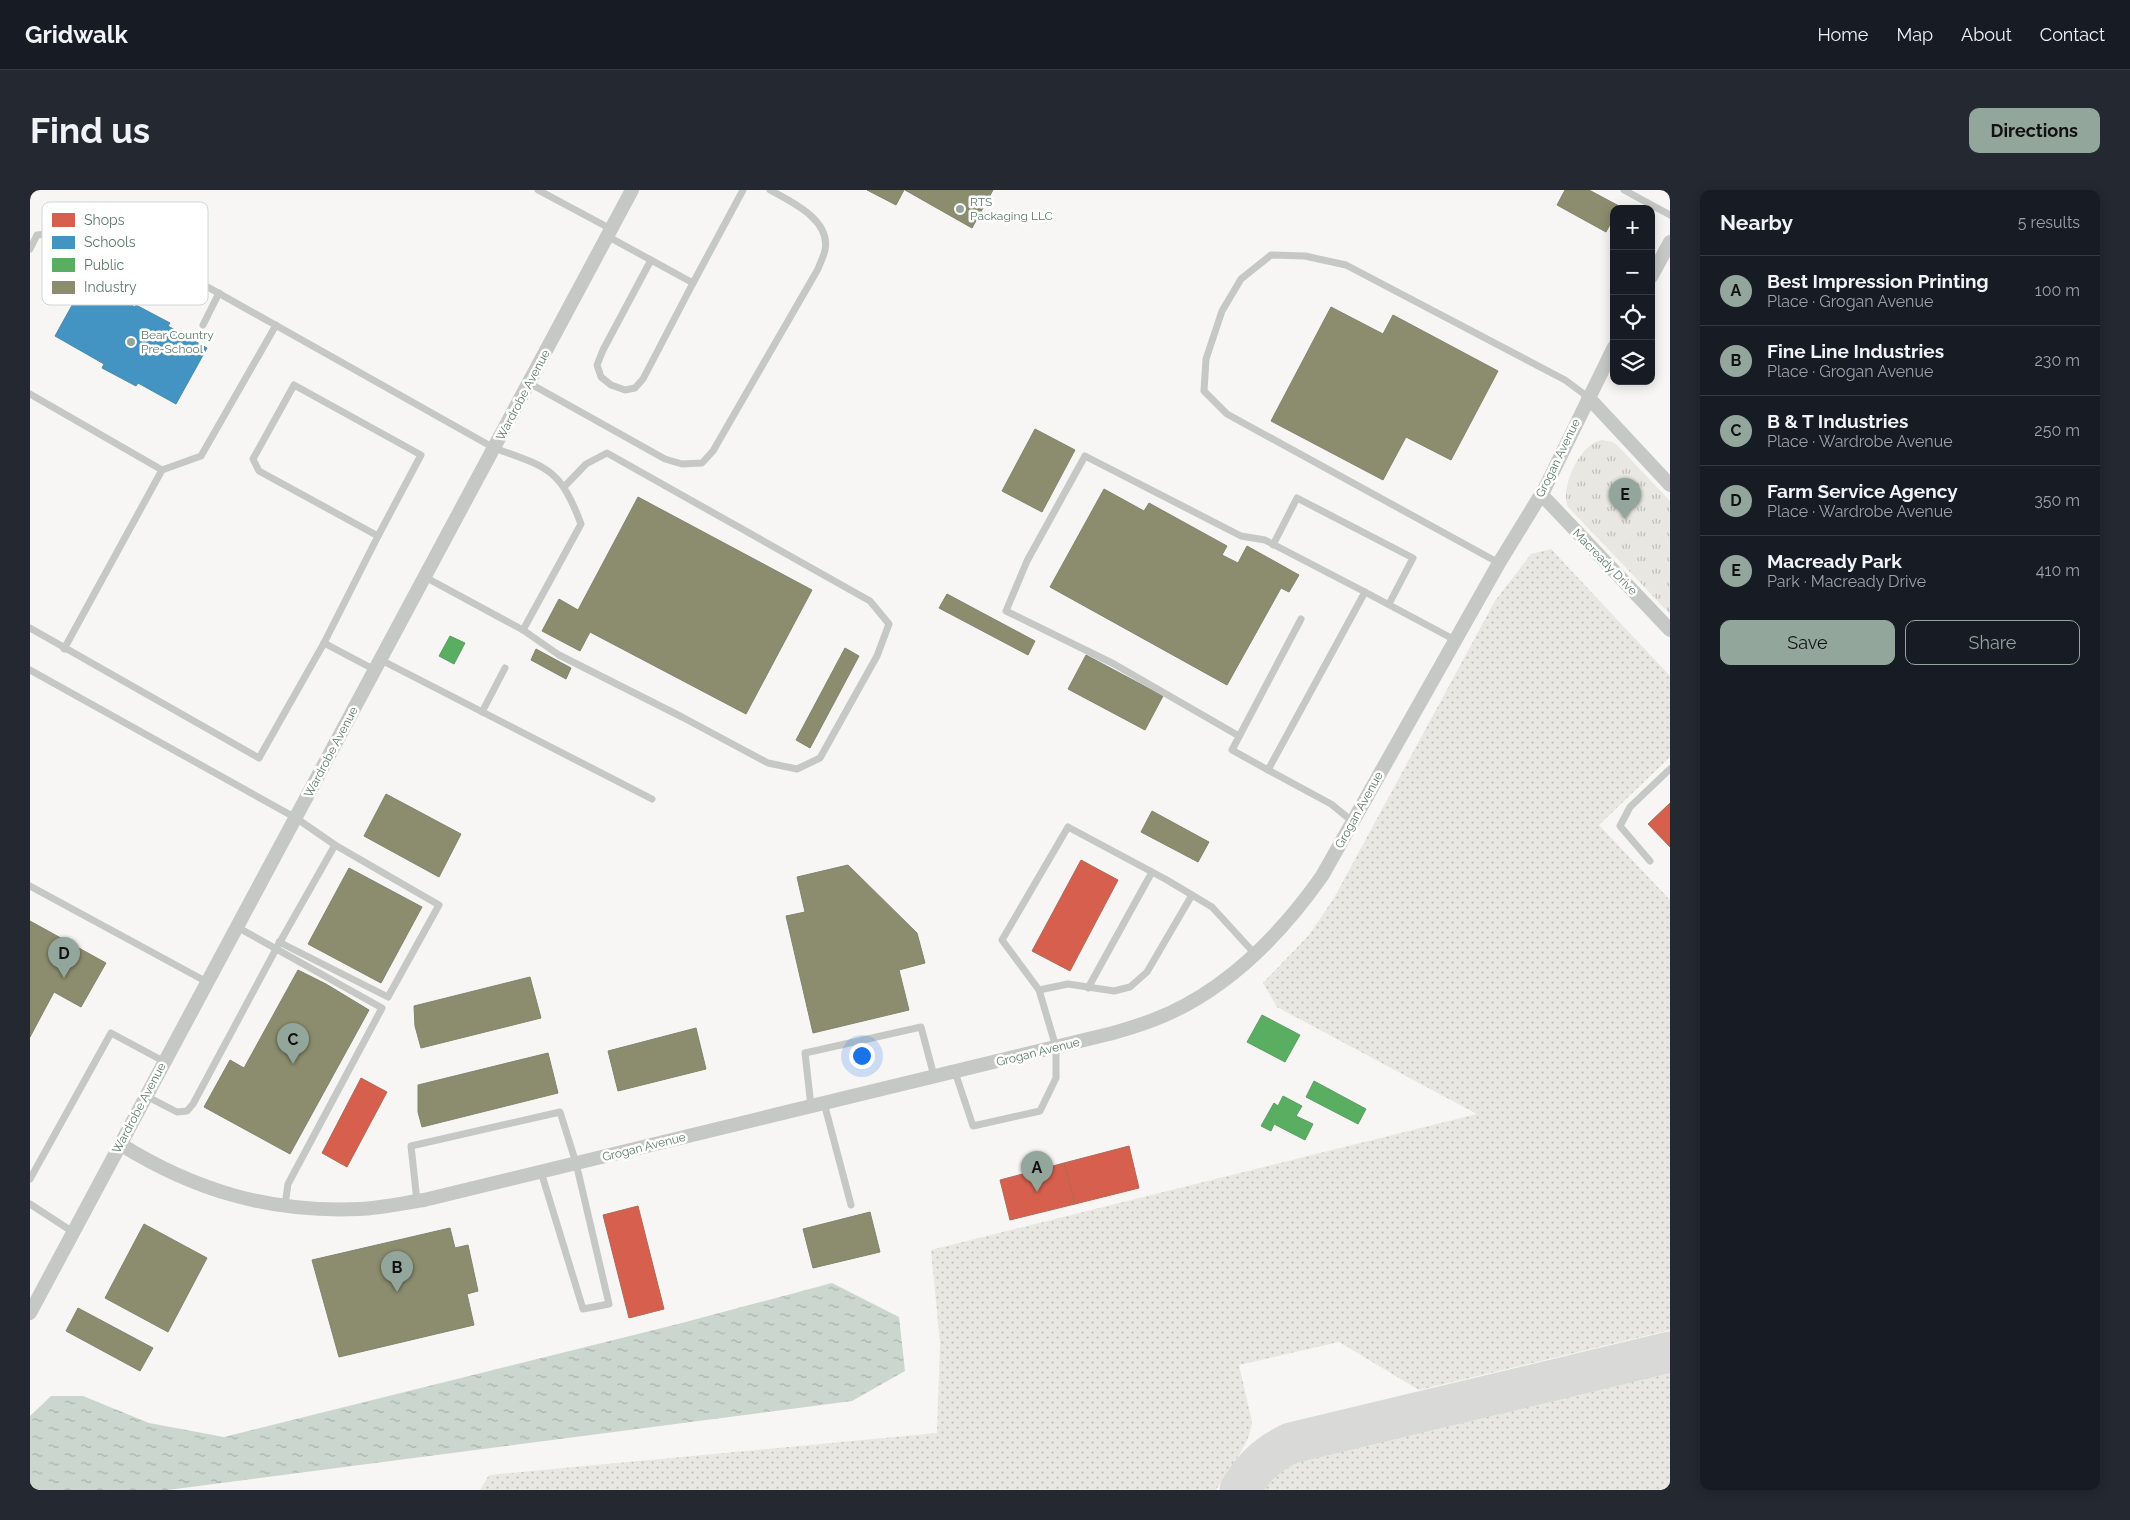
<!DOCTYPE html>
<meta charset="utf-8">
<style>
body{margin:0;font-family:Raleway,sans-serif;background:#242831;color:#f1f3f6}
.controls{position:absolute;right:15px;top:15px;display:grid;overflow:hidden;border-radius:10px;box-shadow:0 2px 12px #0003}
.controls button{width:45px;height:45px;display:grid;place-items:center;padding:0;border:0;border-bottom:1px solid #363941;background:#171b24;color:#f1f3f6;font:25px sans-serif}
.you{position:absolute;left:831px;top:865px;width:18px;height:18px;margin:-12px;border:4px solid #fff;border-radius:50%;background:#1a73e8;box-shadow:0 0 0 8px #1a73e833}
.badge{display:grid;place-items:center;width:32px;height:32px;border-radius:50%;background:#93a69c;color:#111;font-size:16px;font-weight:700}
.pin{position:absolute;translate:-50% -41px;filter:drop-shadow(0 1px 2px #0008)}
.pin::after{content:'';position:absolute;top:26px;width:18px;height:15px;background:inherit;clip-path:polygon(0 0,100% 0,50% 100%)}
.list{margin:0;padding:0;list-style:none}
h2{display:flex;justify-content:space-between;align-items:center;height:65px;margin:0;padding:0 20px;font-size:21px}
h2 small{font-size:16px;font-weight:400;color:#9ea1a6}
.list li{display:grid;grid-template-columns:32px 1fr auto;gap:15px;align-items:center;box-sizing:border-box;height:70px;padding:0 20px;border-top:1px solid #363941}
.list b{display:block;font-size:19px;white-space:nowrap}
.list p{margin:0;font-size:16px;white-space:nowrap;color:#9ea1a6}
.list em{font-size:16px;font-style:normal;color:#9ea1a6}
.actions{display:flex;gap:10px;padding:15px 20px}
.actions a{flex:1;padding:11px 0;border:1px solid #93a69c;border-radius:10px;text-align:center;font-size:18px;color:#93a69c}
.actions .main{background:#93a69c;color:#111}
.icon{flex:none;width:28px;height:28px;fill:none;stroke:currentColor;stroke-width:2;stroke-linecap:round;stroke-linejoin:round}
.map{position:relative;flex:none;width:1640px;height:1300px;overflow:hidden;border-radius:10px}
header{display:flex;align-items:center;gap:30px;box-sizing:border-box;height:70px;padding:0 25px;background:#171b24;border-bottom:1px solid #363941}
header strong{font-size:24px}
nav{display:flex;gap:28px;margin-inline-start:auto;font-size:18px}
.intro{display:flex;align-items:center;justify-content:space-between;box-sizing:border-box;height:120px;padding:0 30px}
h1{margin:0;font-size:35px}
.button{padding:12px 22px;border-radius:10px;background:#93a69c;color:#111;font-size:18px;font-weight:700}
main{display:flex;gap:30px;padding:0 30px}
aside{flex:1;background:#171b24;border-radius:10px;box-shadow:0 2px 12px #0003}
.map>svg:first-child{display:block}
.grass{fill:url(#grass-dots)}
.park{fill:url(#park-tufts)}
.water{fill:url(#water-ripples)}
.shops{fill:#d6604d;stroke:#b26856}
.schools{fill:#4393c3;stroke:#4b8ca9}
.public{fill:#5aae61;stroke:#5b9f64}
.industry{fill:#8c8c6e;stroke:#7e876d}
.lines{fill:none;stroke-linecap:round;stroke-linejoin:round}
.taxiway{stroke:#d9dad8;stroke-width:41}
.lane{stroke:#c6c8c6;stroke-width:7}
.street{stroke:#c6c8c6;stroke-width:14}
.poi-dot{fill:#93a69c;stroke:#fff;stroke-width:2}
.labels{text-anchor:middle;stroke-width:5;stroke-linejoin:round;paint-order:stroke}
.poi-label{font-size:12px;fill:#5d7b6c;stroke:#fff;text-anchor:start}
.street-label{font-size:12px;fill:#5d7b6c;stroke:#fff}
.key{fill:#fff;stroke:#ced7d3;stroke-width:1}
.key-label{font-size:14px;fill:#5d7b6c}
</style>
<header>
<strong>Gridwalk</strong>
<nav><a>Home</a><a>Map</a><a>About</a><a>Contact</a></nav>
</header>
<div class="intro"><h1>Find us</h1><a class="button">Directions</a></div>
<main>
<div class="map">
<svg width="1640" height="1300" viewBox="0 0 1640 1300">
<defs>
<pattern id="grass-dots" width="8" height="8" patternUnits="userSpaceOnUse" patternTransform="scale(1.25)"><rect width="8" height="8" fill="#e9e7e2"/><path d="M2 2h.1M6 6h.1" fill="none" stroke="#c0c0bb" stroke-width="1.8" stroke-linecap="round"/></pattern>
<pattern id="park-tufts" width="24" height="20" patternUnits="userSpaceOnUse" patternTransform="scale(1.25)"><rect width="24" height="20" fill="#e9e7e2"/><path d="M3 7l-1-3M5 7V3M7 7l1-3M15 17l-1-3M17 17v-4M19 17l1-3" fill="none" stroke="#c0c0bb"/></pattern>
<pattern id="water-ripples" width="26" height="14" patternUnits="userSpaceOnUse" patternTransform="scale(1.25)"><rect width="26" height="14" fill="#cbd7ce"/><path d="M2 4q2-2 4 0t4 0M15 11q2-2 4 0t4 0" fill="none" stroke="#a8b3ab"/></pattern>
</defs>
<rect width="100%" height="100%" fill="#f7f6f5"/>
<!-- grass -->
<g class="grass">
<path d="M 1521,359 L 1640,486 L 1640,567 L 1569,635 L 1640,710 L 1640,1140 L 1389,1200 L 1309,1152 L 1209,1175 L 1222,1232 C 1221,1253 1197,1282 1186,1300 L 450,1300 L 459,1285 L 907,1243 L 910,1153 L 901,1060 L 1447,924 L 1247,817 L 1233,793 L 1279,745 L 1304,708 L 1465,411 L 1501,364 Z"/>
<polygon points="1640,1182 1640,1300 1234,1300 1250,1282 1270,1271"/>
</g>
<!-- park -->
<path class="park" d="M 1572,250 L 1583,252 L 1588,256 L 1640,311 L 1640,424 L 1538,317 C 1529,298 1551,252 1572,250 Z"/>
<!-- water -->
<polygon class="water" points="802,1093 869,1127 875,1181 822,1211 138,1300 0,1300 0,1226 21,1206 53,1206 119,1233 194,1247 648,1134"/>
<!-- shops -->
<g class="shops">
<polygon points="1640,613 1640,657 1618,634"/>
<polygon points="1051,670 1088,690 1040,781 1002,761"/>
<polygon points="331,888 357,902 317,977 292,963"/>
<polygon points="1099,956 1109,998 1045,1014 1034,973"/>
<polygon points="1034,973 1045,1014 980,1030 970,990"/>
<polygon points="608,1016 634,1119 599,1128 573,1025"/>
</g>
<!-- schools -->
<polygon class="schools" points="56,90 105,117 106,115 140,133 138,136 177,158 146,214 108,193 106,196 72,178 74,174 25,146"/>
<!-- public -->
<g class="public">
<polygon points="420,446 435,453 424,474 409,466"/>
<polygon points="1232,825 1270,845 1255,872 1217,852"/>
<polygon points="1284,891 1336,919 1328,934 1276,907"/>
<polygon points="1253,906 1272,916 1266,926 1283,934 1275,950 1244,934 1241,941 1231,936 1244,913 1248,916"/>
</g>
<!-- industry -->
<g class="industry">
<polygon points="837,0 874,0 866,15"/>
<polygon points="875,0 963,0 942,38"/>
<polygon points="1535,0 1559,0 1589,16 1588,19 1584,19 1584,27 1576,42 1527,15"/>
<polygon points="1301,117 1353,144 1363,125 1468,181 1421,270 1376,247 1353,290 1241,231"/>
<polygon points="1005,239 1045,260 1012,322 972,301"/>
<polygon points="1074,299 1114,321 1119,313 1197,356 1192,365 1208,373 1217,356 1269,385 1259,402 1251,398 1197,495 1020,397"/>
<polygon points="608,307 782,400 716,524 560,442 550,461 512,441 529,409 548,420"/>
<polygon points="917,404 1005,451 998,465 909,418"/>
<polygon points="815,458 829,466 780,558 766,550"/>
<polygon points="506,459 541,478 536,489 501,470"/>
<polygon points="1056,465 1133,506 1115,540 1038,499"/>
<polygon points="356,604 431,644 409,687 334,646"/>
<polygon points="1122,621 1179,652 1168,672 1111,642"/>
<polygon points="818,675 887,743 895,773 869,780 879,820 783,843 756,726 775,722 767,687"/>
<polygon points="319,678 392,717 351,793 278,754"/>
<polygon points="0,731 76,773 51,817 24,802 0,847"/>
<polygon points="268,780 296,794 339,820 260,964 174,917 200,870 214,878"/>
<polygon points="500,787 511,828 391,858 385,836 384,816"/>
<polygon points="666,838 676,879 588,901 578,861"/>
<polygon points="518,863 528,903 392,937 388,922 388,895"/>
<polygon points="840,1022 850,1062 783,1078 773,1039"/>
<polygon points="114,1034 177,1068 138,1142 75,1108"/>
<polygon points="420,1038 425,1058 438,1055 448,1101 437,1104 444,1135 309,1167 282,1070"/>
<polygon points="48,1118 123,1158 110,1181 36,1141"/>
</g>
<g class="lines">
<!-- taxiway -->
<path class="taxiway" d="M 1210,1300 C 1223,1278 1237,1264 1261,1253 L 1640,1162"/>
<!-- lane -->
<g class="lane">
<polyline points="508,0 581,39"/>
<polyline points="1594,0 1640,25"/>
<polyline points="577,46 663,93 713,0"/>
<path d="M 0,59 L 7,45 L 71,37 L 464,258 C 517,277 530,278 551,334 L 493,440 L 395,387"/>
<polyline points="621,70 573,160 567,175 571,187 581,195 595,200 605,198 613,189 663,93"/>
<polyline points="173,135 189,103"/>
<path d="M 499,193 L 635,269 L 652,274 L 672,273 L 683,261 L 788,79 C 790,73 794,66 795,60 C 801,30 762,12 740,0"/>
<polygon points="264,195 391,265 348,346 229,281 223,269"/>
<polyline points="0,204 132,280"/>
<polyline points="1243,355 1267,308 1383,368 1359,414"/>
<polyline points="1469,373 1197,224 1174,201 1176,169 1192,121 1211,89 1241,65 1275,66 1316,75 1535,190 1558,207"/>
<polyline points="0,438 229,568 294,453 348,346"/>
<polyline points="493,440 529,465 652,527 738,573 767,579 790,568 847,466 859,434 840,411 577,263 556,274 534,297"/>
<polyline points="294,453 345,480"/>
<polyline points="34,459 132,280 171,266 246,135"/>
<polyline points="351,470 622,609"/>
<polyline points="0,480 266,628 305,655 246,759 163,914 157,921 147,922 116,906"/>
<polyline points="452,522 475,478"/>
<polyline points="1209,546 1084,474 976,421 997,371 1055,266 1211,346 1235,350 1335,402"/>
<polyline points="1238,580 1202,560 1271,429"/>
<polyline points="1322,631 1301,614 1238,580 1335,402 1425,450"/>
<polyline points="1620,671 1590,636 1600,617 1640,579"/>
<polyline points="0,696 177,792"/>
<polyline points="207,737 352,818 258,994 255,1015"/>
<polyline points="249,752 358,807 409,715 305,655"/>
<polyline points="1058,798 1122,682"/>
<polyline points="1009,800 1038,794 1084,801 1100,797 1117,782 1162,705"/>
<polyline points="925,882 943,936 1010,921 1026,888 1026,857 1009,800 972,750 1038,637 1137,690 1182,717 1225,764"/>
<polyline points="794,913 821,1015"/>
<polyline points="781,916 775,863 891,837 904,886"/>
<polyline points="0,989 81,843 135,872"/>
<polyline points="387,1011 381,956 530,922 546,973 579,1114 553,1119 511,982"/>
<polyline points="0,1014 43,1042"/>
</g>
<!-- street -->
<g class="street">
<polyline points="1621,87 1640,52"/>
<polyline points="1558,207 1640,295"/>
<polyline points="1511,304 1640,440"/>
<path d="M 90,954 C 165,1001 241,1023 330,1019 C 351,1018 373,1013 394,1010 L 1083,843 C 1097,839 1110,835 1123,830 C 1194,803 1249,747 1292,686 L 1469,373 L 1515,298 L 1584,157"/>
<polyline points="0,1123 602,0"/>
</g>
</g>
<!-- markers -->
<g class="poi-dot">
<circle cx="930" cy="19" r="5"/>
<circle cx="101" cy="152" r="5"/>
</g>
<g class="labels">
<!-- poi labels -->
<g class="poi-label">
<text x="940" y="16">RTS<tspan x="940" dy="14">Packaging LLC</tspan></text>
<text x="111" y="149">Bear Country<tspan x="111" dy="14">Pre-School</tspan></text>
</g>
<!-- street labels -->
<g class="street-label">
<text transform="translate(493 205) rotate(-62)" y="4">Wardrobe Avenue</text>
<text transform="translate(1528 268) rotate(-64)" y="4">Grogan Avenue</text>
<text transform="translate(1575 372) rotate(46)" y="4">Macready Drive</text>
<text transform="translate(301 562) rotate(-62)" y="4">Wardrobe Avenue</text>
<text transform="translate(1329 620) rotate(-61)" y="4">Grogan Avenue</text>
<text transform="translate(1008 862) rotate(-14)" y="4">Grogan Avenue</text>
<text transform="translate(109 918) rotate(-62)" y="4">Wardrobe Avenue</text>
<text transform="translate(614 957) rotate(-14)" y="4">Grogan Avenue</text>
</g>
</g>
<!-- legend -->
<rect x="12" y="12" width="166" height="103" rx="8" class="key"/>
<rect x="22" y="23" width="23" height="14" fill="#d6604d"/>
<rect x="22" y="46" width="23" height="13" fill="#4393c3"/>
<rect x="22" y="68" width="23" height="14" fill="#5aae61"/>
<rect x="22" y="91" width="23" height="13" fill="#8c8c6e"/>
<g class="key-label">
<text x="54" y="35">Shops</text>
<text x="54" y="57">Schools</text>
<text x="54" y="80">Public</text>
<text x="54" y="102">Industry</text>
</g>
</svg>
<div class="controls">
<button>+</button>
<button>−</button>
<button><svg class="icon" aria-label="locate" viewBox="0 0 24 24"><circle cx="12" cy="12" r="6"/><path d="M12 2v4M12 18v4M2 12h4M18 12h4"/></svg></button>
<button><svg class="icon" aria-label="layers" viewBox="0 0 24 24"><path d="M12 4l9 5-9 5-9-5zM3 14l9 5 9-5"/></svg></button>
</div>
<div class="you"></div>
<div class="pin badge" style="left:1007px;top:1002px">A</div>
<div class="pin badge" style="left:367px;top:1102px">B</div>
<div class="pin badge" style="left:263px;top:874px">C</div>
<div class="pin badge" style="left:34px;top:788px">D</div>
<div class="pin badge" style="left:1595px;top:329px">E</div>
</div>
<aside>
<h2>Nearby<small>5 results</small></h2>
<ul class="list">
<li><span class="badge">A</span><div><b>Best Impression Printing</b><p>Place · Grogan Avenue</p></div><em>100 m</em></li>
<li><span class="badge">B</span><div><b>Fine Line Industries</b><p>Place · Grogan Avenue</p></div><em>230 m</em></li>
<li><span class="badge">C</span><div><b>B &amp; T Industries</b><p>Place · Wardrobe Avenue</p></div><em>250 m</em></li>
<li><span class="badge">D</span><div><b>Farm Service Agency</b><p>Place · Wardrobe Avenue</p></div><em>350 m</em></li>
<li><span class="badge">E</span><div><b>Macready Park</b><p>Park · Macready Drive</p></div><em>410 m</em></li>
</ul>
<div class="actions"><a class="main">Save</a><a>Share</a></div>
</aside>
</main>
